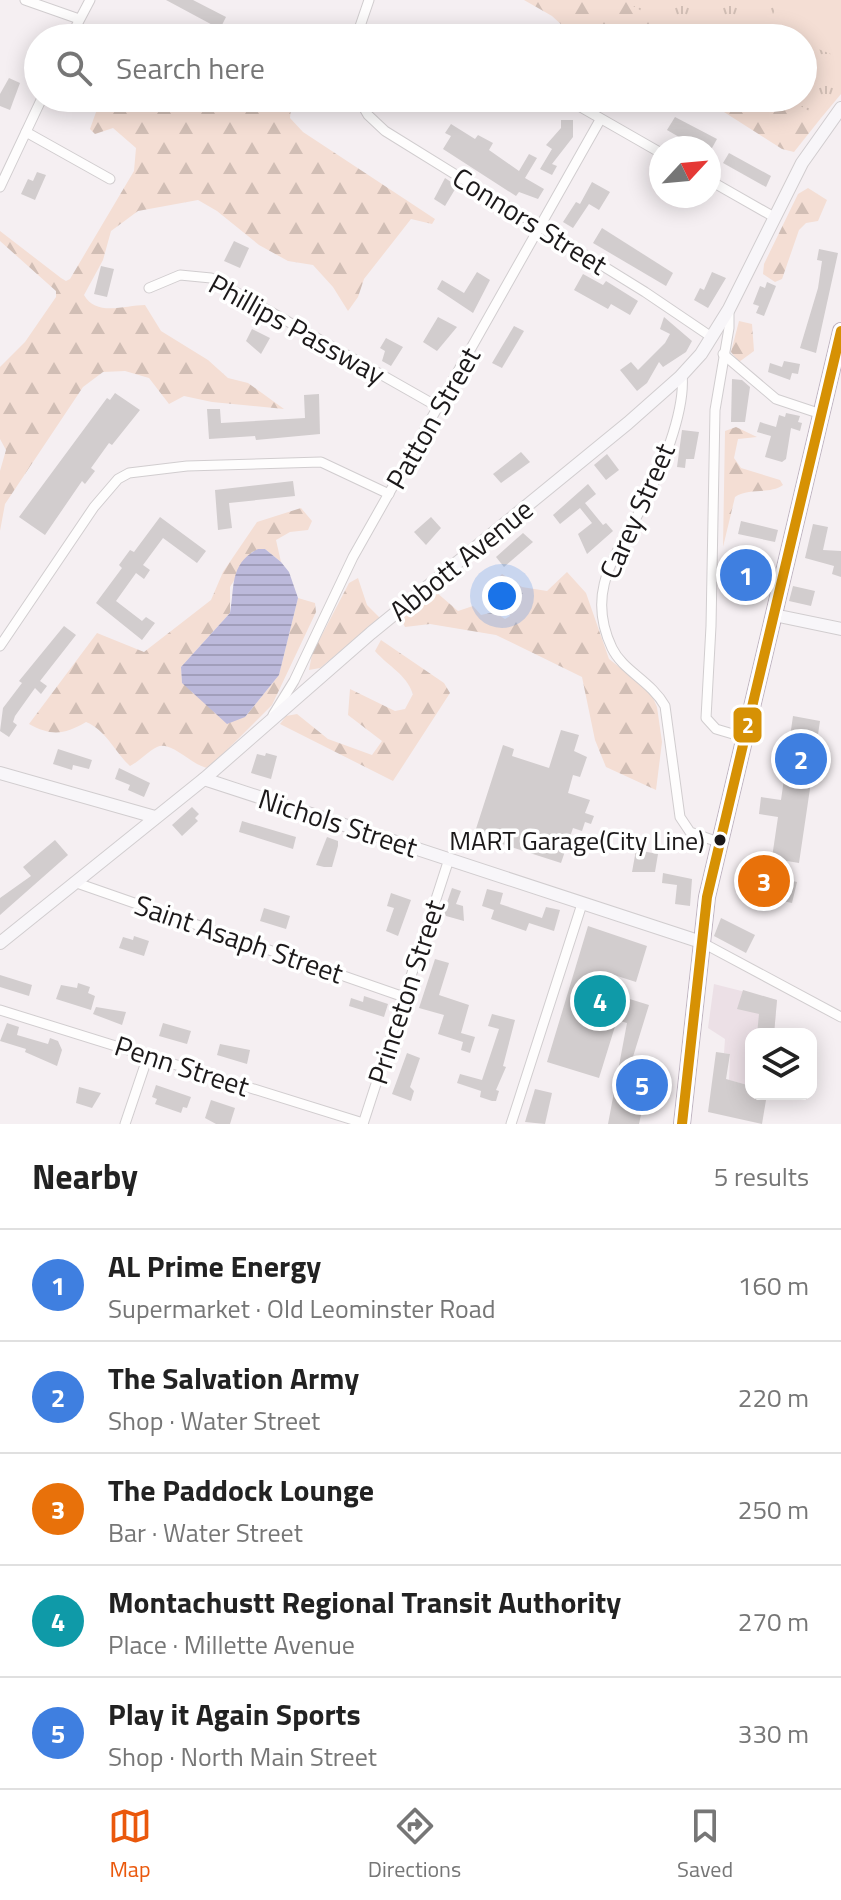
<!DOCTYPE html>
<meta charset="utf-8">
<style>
body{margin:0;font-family:"Titillium Web",sans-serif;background:#f2f2f2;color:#222}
.controls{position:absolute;right:24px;bottom:24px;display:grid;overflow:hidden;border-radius:16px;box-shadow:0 4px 20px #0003}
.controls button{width:72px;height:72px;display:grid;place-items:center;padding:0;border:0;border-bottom:2px solid #e0e0e0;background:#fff;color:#222;font:40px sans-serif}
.compass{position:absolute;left:649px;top:136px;width:72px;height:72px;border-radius:50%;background:#fff;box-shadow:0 4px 20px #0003;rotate:64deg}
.you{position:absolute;left:502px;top:596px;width:28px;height:28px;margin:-20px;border:6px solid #fff;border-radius:50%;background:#1a73e8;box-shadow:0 0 0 12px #1a73e833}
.badge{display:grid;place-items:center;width:52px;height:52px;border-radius:50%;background:#ea580c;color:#fff;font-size:26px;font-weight:700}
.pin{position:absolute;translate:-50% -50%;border:4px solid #fff;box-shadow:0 2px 8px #0006}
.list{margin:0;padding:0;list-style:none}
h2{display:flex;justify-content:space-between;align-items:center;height:104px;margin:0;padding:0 32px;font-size:34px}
h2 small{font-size:26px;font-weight:400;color:#767676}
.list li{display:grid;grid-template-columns:52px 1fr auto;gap:24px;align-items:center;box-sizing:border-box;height:112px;padding:0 32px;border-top:2px solid #e0e0e0}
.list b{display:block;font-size:30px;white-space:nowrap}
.list p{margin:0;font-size:26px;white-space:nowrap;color:#767676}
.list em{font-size:26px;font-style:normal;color:#767676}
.icon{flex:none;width:44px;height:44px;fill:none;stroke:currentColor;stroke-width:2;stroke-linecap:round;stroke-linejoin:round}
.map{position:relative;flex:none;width:841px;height:1124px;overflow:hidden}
.search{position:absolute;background:#fff;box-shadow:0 4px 20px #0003;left:24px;right:24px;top:24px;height:88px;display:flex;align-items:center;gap:20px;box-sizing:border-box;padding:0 28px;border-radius:44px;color:#767676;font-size:30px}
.sheet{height:664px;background:#fff}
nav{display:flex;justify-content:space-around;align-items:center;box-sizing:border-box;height:112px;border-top:2px solid #e0e0e0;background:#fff;font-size:22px;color:#767676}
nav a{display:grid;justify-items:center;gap:4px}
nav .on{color:#ea580c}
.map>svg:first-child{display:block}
.built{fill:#ece0e6}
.forest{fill:url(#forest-firs)}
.park{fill:url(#park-tufts)}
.pitch{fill:#f4ded4}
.water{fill:url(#water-rules)}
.building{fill:#d2cdce}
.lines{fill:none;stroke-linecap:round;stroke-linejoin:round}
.street-casing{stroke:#d1cdcf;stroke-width:11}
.secondary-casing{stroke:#d1cdcf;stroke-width:14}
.highway-casing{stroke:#bfb4c0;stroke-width:18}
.street{stroke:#fefdfd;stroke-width:9}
.secondary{stroke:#f8f6f9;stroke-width:12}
.highway{stroke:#eee6f1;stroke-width:16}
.bus-1-casing{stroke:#fff;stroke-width:16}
.bus-1{stroke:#d69104;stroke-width:10}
.bus-dot{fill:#1c191a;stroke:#fff;stroke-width:3}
.labels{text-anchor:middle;stroke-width:7;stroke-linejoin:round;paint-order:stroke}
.bus-label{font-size:26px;fill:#1c191a;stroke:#fff;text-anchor:end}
.street-label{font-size:28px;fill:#1c191a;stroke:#fff}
.line-badge{stroke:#fff;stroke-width:3}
.badge-label{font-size:22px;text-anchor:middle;font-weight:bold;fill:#fff}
</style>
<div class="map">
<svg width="841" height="1124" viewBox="0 0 841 1124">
<defs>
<pattern id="forest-firs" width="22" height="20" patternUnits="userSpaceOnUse" patternTransform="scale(2)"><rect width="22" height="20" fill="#f4ded4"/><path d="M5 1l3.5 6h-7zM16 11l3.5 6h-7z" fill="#d1beb5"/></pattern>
<pattern id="park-tufts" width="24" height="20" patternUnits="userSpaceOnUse" patternTransform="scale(2)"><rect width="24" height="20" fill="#f4ded4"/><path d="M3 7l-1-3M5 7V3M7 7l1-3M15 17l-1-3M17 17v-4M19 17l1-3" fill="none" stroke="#d1beb5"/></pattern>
<pattern id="water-rules" width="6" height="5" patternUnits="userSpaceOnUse" patternTransform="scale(2)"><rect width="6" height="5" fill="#bcb9db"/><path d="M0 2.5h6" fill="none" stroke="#a19ebb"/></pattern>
</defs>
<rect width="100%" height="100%" fill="#f5eff2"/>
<!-- built -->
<polygon class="built" points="714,984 777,1000 774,1034 751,1034 751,1086 729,1080 730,1054 724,1053 725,1039 708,1028"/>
<!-- forest -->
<g class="forest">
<polygon points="524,0 713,0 744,38 576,38 552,16"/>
<path d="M 101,98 L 292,98 L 290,118 L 303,132 L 435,219 L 432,224 L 411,219 L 364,279 L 358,297 L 348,311 L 333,287 L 313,265 L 288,261 L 259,245 L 217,211 L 198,200 L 138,211 L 111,231 L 103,260 L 84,295 C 96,317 125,305 145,305 L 161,331 L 208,360 L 228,378 L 248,383 L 284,409 L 212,402 L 184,396 L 169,404 L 149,378 L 125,371 L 103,372 L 83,387 L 5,504 L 0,531 L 0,471 L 6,450 L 0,439 L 0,367 L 25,342 L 56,297 L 56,291 L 0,241 L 0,231 L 61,278 L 66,281 L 70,279 L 134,171 L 136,148 L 113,128 L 95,134 L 90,129 Z"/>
<polygon points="702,98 800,98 821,118 794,152 782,149"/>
<polygon points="808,188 827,200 818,221 806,223 799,230 782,279 775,282 763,274 764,264 798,194"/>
<polygon points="739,321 752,324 754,351 739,362 731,352"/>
<path d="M 736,427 L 757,437 L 738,439 L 734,458 L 741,468 L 780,480 L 783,485 C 769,495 749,487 735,497 L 723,547 L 725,431 Z"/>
<path d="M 301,508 L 312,521 L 308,530 L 290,532 L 276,540 L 281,562 L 265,549 L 252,552 L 230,587 L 230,613 L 181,667 L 182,683 L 245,717 L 279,675 L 298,598 L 315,603 L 316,612 L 272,705 L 209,768 C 192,767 172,740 157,747 C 147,752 140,761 130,766 C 114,751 106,730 86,722 C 64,735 51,736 29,724 L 97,633 L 144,652 L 211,600 L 223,572 L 257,522 Z"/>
<polygon points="567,572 586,593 609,659 650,691 657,707 662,742 656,790 606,767 595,740 582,677 496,635 430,624 405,627 403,623 403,618 436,592 458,611 473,606 481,615 494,612 505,619 510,616 491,585 502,574 522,587 547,591"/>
<polygon points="358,578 367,605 380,618 320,668 309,670 312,654 349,583"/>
<path d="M 381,640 L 444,683 L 450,693 L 393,781 L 280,724 L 286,716 L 297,714 L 328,739 L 372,755 L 382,741 L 348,715 L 350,689 L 395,711 L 405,709 L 413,694 C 406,674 389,667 375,651 Z"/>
</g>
<!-- park -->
<polygon class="park" points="623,0 841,0 841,94 821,118 787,98 803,98 803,38 687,38"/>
<!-- pitch -->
<polygon class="pitch" points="780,0 841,0 841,58 803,43 803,38 773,32 769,22"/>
<!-- water -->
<path class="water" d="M 258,549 L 265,549 L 281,562 L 289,572 L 298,598 L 279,675 L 245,717 L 227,724 L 182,683 L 181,667 L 230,613 C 235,587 229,564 258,549 Z"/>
<!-- building -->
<g class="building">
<polygon points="166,0 193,0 226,17 220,29"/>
<polygon points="9,78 20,83 10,110 0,106 0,94"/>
<polygon points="675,117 717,139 712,148 698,148 667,130"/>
<polygon points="561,120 573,120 573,137 552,164 557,166 552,175 540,169 552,149 546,145 561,128"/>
<polygon points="451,124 475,139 478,135 493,143 489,150 519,171 529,154 537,158 525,178 544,189 538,199 519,192 516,196 443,149 451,136 445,133"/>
<polygon points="729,153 771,176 766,187 723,163"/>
<polygon points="37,172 46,175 35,200 21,194 28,179 33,181"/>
<polygon points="445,178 457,186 445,206 434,199"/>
<polygon points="592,182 610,192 599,210 589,204 573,228 563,222 576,202 580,204"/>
<polygon points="602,228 673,273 666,286 593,243"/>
<polygon points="234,241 249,248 240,268 224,261"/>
<polygon points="819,249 838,253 816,353 800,348 818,288 822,261 817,260"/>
<polygon points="101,266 114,269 107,297 94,294"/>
<polygon points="477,272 490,280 473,313 437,289 442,280 464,293"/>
<polygon points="712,272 726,278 708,308 694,300 700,288 704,290"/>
<polygon points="583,274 603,285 606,281 638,301 630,315 611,304 608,309 574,290"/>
<polygon points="767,282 776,286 764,316 756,313 759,306 753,304 760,286 765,288"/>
<polygon points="438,317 457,327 437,351 423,342"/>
<polygon points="664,317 692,341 686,352 663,367 659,362 647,383 637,391 620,370 631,362 638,370 665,343 670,334 660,329"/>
<polygon points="514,326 524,331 502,368 492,363"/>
<polygon points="252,329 270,338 261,354 246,341"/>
<polygon points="386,338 403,347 391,366 382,361 385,351 380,348"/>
<polygon points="784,361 800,364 798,374 792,373 790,380 768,372 770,363 782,367"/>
<polygon points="732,379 742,380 750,387 745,422 731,422"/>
<polygon points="115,393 140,410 112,445 109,443 91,468 95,471 85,484 82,481 45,535 19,517 107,398 110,400"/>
<polygon points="319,394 320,434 256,440 255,436 209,439 207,409 220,409 221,423 305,418 304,395"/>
<polygon points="786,413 800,416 798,422 802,423 800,431 791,428 786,459 782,462 765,457 771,436 757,432 760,422 776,427 779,415 785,417"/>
<polygon points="682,430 699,432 694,459 686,459 685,468 677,467"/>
<polygon points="521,452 530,462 501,483 493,474"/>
<polygon points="607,454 619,470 606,480 594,465"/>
<polygon points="293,481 295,496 229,503 232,528 218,530 215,490"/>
<polygon points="588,484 596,494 585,503 603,525 606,523 613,531 587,554 578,534 592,523 580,508 560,524 553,515"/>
<polygon points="160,517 206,551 197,563 163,538 143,565 150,570 144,579 136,573 116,601 142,621 146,617 155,623 142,640 96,603 122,568 119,565 130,550 134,552"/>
<polygon points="431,517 441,528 426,545 414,532"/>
<polygon points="741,521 778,530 775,542 738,534"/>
<polygon points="813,524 828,527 823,550 841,551 841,577 832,574 834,566 805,558"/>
<polygon points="523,533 533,542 504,567 496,557"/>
<polygon points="736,563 761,569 756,587 750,591 737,588 732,581"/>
<polygon points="793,586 815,591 811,606 789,601"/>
<polygon points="64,626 76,635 40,681 47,686 41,694 35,688 15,716 13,722 17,725 9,737 0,731 3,708 22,683 19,681"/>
<polygon points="793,716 820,721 799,863 781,860 777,877 797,882 792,903 750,894 754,868 770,871 778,817 759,814 761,797 781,800"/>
<polygon points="561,730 579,735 574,751 587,757 580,777 573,775 568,793 590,800 585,813 594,816 591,824 585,822 582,831 573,828 561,863 474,835 503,745 514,749 512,756 549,768"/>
<polygon points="58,749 92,760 89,769 73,765 72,770 53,764"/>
<polygon points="266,753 277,756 271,779 251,773 257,754 265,756"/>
<polygon points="119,768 150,783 144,797 128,790 130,785 115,779"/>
<polygon points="192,807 199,814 195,818 198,821 182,836 172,825"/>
<polygon points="242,821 296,837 293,849 239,832"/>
<polygon points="327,837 338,841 338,846 332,867 324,867 316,865"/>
<polygon points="55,840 68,855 0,915 0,898 31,876 23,867"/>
<polygon points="636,850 658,854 655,872 632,872"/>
<polygon points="663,873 692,879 690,906 675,904 677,885 662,883"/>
<polygon points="452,888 461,891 456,904 463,906 464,921 446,916 444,911"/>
<polygon points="487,889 503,893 500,904 542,918 546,907 560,910 554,931 529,923 526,931 491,919 494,910 482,906"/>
<polygon points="391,893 411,900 398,936 386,931 394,908 387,906"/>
<polygon points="264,908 290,916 286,929 260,921"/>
<polygon points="721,918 755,935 746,953 714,936"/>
<polygon points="588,926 647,946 636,982 614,975 610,987 620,996 649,1005 632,1060 652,1064 639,1124 608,1124 627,1023 617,1020 599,1078 547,1062"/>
<polygon points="134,936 149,941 144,956 119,948 123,937 133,940"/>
<polygon points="435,959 449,963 439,995 469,1005 461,1033 475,1037 470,1053 461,1050 463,1042 438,1034 444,1015 419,1008"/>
<polygon points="0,975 32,985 29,996 0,987"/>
<polygon points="78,983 90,987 88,993 95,996 91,1010 56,999 61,985 77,988"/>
<polygon points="743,990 777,1000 774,1034 757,1034 759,1014 737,1009"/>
<polygon points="364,996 388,1004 384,1017 349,1006 351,998 363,1002"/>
<polygon points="96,1007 126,1012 122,1025 93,1014"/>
<polygon points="492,1014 515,1020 503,1066 506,1067 496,1090 499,1091 496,1101 492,1101 480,1097 481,1091 457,1083 460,1074 482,1080 499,1029 488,1026"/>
<polygon points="7,1023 19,1027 17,1035 48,1044 50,1038 58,1041 62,1050 57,1066 25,1052 26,1049 0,1041"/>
<polygon points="163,1023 191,1031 187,1044 159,1036"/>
<polygon points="220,1044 250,1050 247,1064 217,1055"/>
<polygon points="716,1052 730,1054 726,1079 751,1086 751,1094 767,1094 762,1124 708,1112"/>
<polygon points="407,1053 420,1058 410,1087 414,1091 411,1101 392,1094"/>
<polygon points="156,1085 191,1097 187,1108 183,1107 181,1113 155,1104 157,1099 152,1097"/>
<polygon points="79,1087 101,1093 92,1108 76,1103"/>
<polygon points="535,1089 552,1093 545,1124 525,1122"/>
<polygon points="211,1100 235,1108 230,1124 216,1124 205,1118"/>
</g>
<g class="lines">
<!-- street casing -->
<g class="street-casing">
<g id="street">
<polyline points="25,0 79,19"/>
<polyline points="70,38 90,0"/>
<polyline points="356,38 369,0"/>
<polyline points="358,98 368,115 385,131 645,292 710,336"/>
<polyline points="565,98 661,153"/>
<polyline points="26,132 110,179"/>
<polyline points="709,180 774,217"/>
<polyline points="0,187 42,98"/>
<polyline points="149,288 180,275 211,278 440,408"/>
<polyline points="729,309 729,328 715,410 711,626 706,718 716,729 743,737"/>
<polyline points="723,354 776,399 821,414"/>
<path d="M 682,374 C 686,411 660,474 642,507 C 616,555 585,591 612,648 C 623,671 651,681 665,706 L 680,817 L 690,832 L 718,842"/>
<polyline points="0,646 94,507 118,479 129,473 187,466 321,462 389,494"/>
<polyline points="273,715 294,681 353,557 600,120"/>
<polyline points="74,882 404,997"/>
<polyline points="701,942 841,1017"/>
<polyline points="0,1010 363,1123"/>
<polyline points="125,1124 148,1056"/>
<polyline points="363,1124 449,859"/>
<polyline points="511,1124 582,904"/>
</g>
</g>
<!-- secondary casing -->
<g class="secondary-casing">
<g id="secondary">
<polyline points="774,615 841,629"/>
<polyline points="0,773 155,817"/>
<polyline points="204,779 701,942"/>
<polyline points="0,943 204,779 371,633 628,423 680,377 701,354 729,309 802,163 841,108"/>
</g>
</g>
<!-- highway casing -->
<g class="highway-casing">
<polyline id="highway" points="682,1124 707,897 841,331"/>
</g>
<!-- street -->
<use href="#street" class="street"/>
<!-- secondary -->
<use href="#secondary" class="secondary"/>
<!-- highway -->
<use href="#highway" class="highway"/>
<!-- bus-1 casing -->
<g class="bus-1-casing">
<polyline id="bus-1" points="682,1124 707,897 841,331"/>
</g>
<!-- bus-1 -->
<use href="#bus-1" class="bus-1"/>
</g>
<!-- markers -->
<circle class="bus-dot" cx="720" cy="840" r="7"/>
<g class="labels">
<!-- bus labels -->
<g class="bus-label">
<text x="705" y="850">MART Garage(City Line)</text>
</g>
<!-- street labels -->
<g class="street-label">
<text transform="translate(530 221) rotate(32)" y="10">Connors Street</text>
<text transform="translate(297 329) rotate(29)" y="10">Phillips Passway</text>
<text transform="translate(433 418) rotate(-60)" y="10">Patton Street</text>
<text transform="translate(637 511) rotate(-66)" y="10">Carey Street</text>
<text transform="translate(461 560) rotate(-39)" y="10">Abbott Avenue</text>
<text transform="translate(338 823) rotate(18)" y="10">Nichols Street</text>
<text transform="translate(239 939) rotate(19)" y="10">Saint Asaph Street</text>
<text transform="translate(406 992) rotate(-72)" y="10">Princeton Street</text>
<text transform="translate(182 1066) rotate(18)" y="10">Penn Street</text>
</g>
</g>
<rect class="line-badge" x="732" y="706" width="31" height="38" rx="8" fill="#d69104"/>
<g class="badge-label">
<text x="748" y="733">2</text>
</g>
</svg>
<div class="controls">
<button><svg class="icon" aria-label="layers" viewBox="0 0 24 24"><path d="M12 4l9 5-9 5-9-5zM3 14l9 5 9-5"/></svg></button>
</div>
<svg class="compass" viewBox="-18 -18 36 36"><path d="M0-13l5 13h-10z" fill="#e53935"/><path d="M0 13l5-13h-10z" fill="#767676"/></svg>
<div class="you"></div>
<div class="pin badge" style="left:746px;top:575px;background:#3f7fe0">1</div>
<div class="pin badge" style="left:801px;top:759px;background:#3f7fe0">2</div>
<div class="pin badge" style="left:764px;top:881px;background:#e8710a">3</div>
<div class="pin badge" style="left:600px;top:1001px;background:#0f9aa8">4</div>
<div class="pin badge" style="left:642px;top:1085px;background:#3f7fe0">5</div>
<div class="search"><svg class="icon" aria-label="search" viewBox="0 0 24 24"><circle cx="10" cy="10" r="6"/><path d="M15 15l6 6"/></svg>Search here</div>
</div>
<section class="sheet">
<h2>Nearby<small>5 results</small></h2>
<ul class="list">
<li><span class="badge" style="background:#3f7fe0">1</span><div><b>AL Prime Energy</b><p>Supermarket · Old Leominster Road</p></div><em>160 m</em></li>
<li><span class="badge" style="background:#3f7fe0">2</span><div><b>The Salvation Army</b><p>Shop · Water Street</p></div><em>220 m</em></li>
<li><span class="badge" style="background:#e8710a">3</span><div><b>The Paddock Lounge</b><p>Bar · Water Street</p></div><em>250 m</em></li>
<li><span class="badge" style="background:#0f9aa8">4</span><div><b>Montachustt Regional Transit Authority</b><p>Place · Millette Avenue</p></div><em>270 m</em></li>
<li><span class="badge" style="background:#3f7fe0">5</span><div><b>Play it Again Sports</b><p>Shop · North Main Street</p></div><em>330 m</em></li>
</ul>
</section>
<nav>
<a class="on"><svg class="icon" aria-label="map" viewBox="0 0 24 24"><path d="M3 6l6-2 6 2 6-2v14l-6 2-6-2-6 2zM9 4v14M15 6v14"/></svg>Map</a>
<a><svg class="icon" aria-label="directions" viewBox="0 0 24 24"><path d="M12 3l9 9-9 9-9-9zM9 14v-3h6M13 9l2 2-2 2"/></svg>Directions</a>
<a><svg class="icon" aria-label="saved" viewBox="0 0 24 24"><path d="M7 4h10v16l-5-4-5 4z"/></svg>Saved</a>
</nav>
